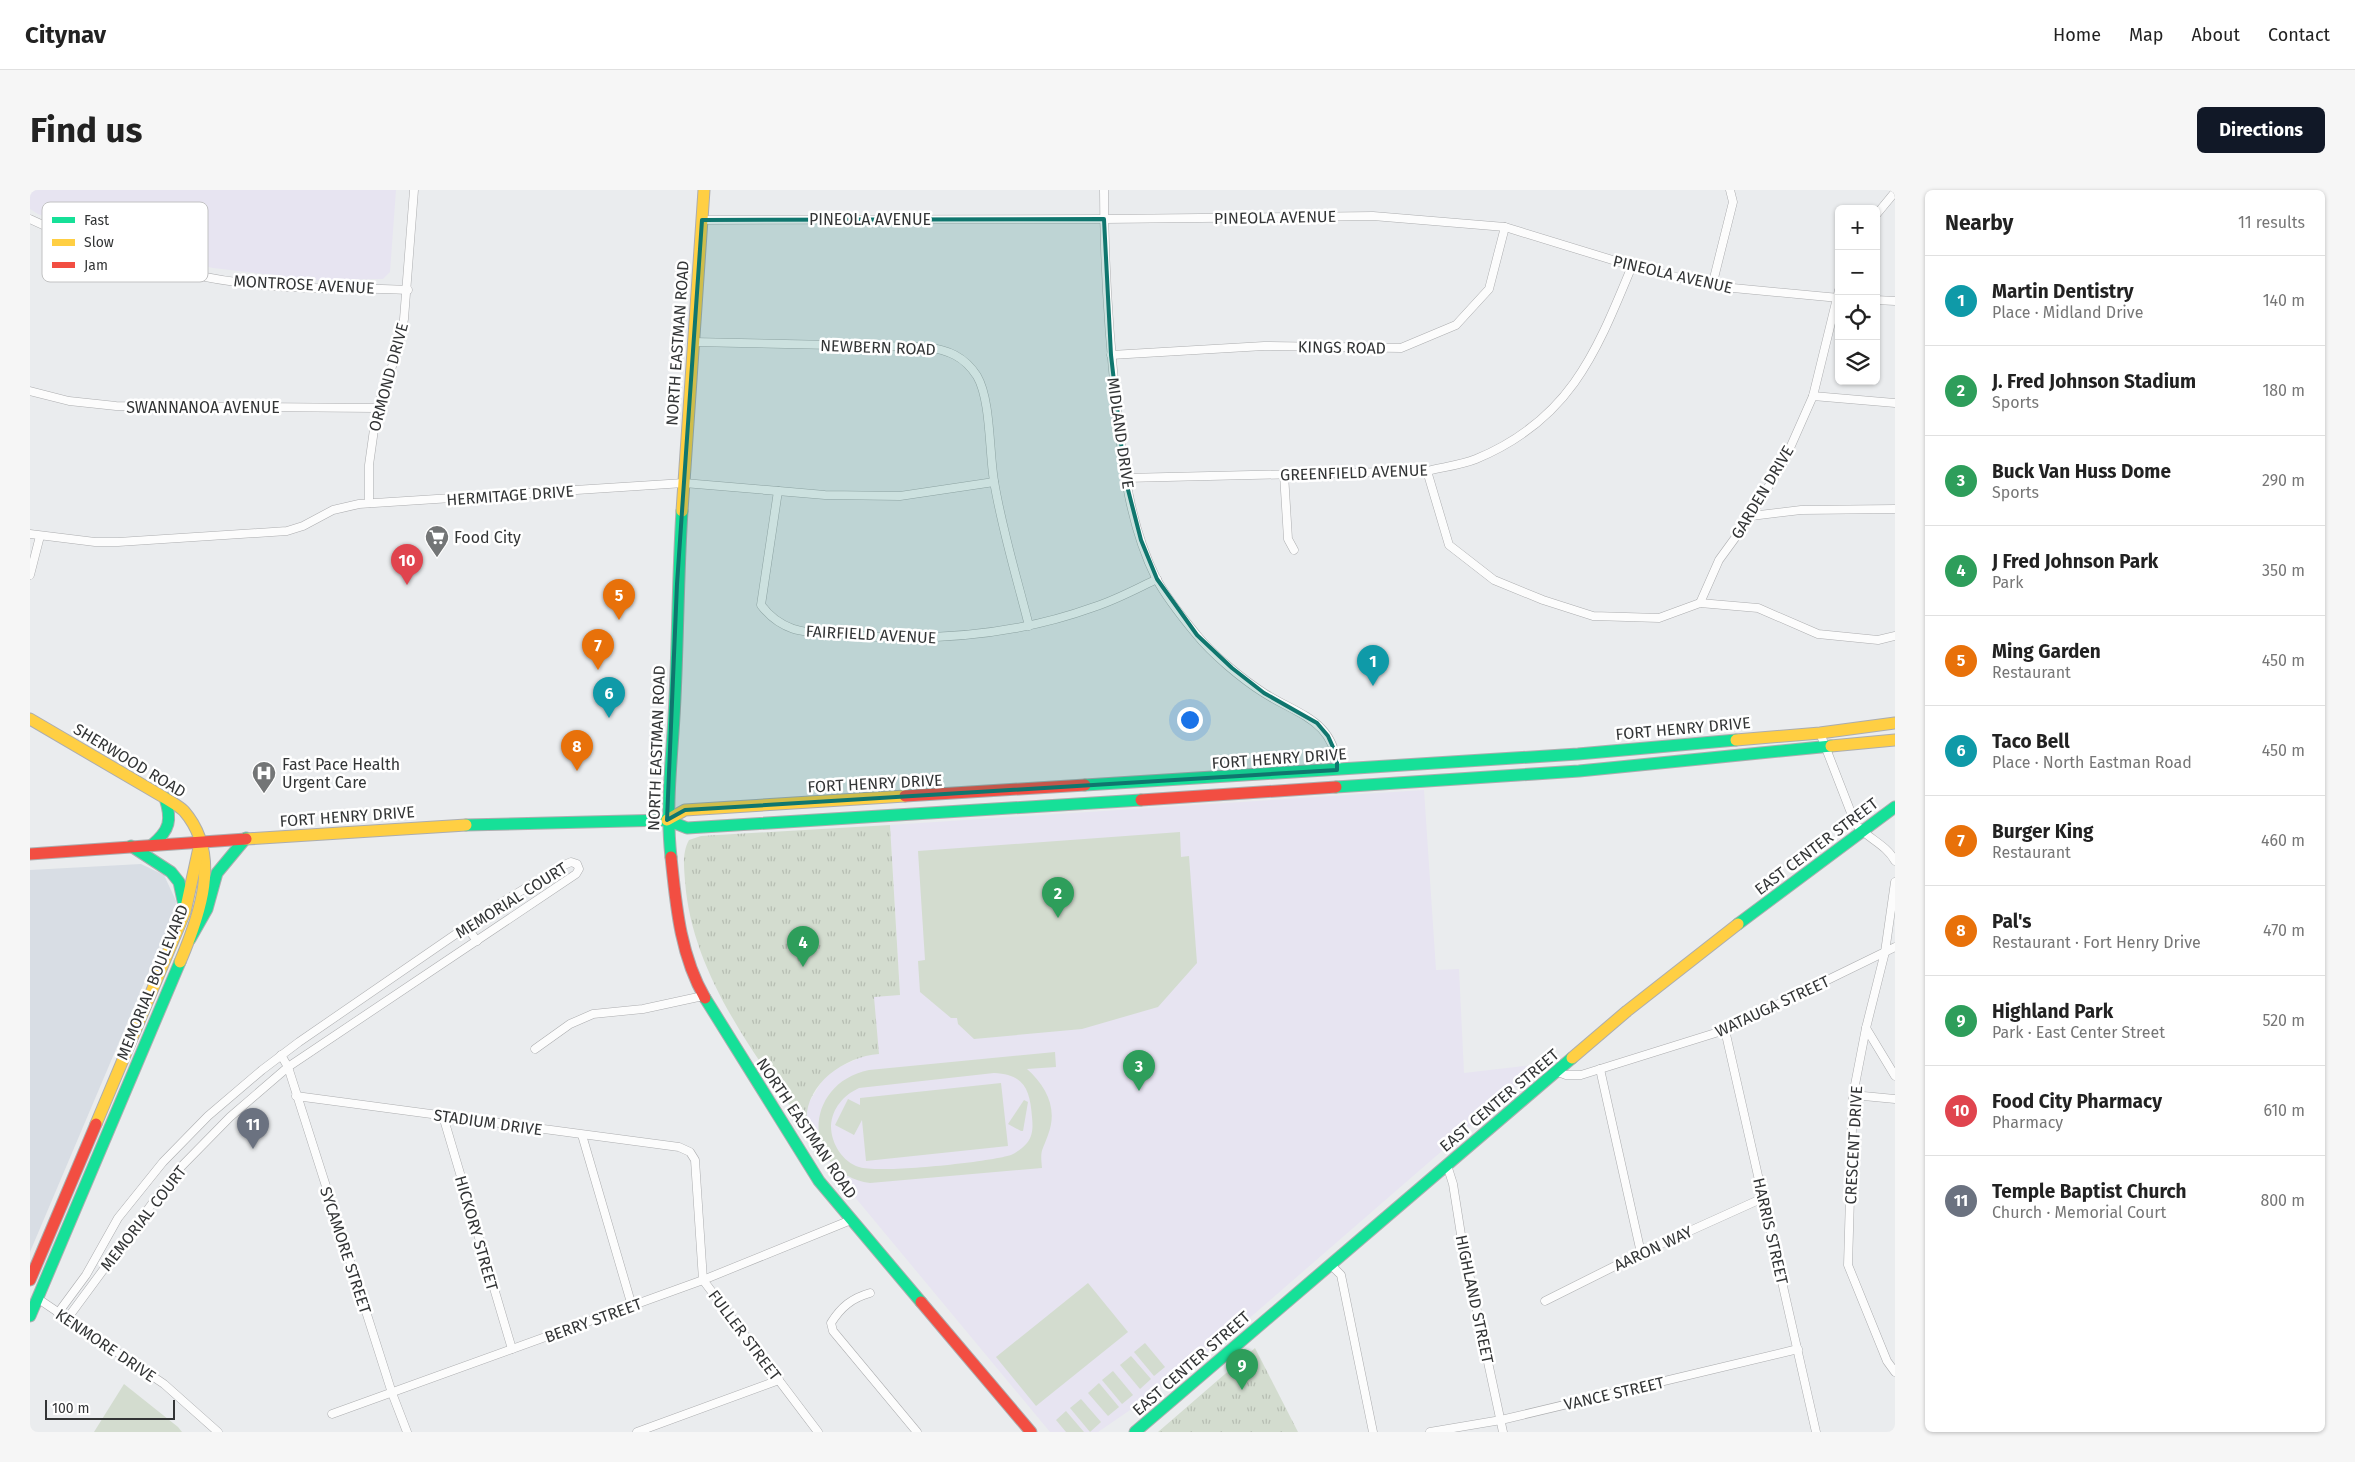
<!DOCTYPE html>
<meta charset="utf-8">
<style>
body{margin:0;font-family:"Fira Sans",sans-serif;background:#f6f6f6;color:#222}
.controls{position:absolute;right:15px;top:15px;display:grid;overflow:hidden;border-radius:8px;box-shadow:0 1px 4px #0004}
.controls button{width:45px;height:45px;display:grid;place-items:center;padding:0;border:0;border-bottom:1px solid #e0e0e0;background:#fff;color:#222;font:25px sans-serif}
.scale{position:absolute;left:15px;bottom:12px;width:130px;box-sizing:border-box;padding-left:5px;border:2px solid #333536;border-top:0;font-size:14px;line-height:18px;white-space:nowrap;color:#333536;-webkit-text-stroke:4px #fff;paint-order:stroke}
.you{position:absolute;left:1159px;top:529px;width:18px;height:18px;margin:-12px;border:4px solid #fff;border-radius:50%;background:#1a73e8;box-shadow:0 0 0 8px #1a73e833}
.badge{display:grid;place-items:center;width:32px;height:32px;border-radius:50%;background:#111827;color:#fff;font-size:16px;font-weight:700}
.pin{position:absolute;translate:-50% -41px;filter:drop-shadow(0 1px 2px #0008)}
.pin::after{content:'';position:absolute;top:26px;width:18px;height:15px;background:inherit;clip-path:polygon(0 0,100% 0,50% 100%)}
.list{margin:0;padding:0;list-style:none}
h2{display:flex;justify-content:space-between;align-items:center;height:65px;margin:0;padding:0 20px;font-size:21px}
h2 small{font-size:16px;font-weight:400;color:#767676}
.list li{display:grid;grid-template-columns:32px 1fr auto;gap:15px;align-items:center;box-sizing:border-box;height:90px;padding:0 20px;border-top:1px solid #e0e0e0}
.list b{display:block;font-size:19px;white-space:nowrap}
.list p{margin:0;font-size:16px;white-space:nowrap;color:#767676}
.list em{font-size:16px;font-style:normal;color:#767676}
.icon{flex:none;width:28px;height:28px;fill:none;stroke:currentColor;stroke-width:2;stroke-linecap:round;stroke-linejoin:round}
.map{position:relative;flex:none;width:1865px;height:1242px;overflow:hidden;border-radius:8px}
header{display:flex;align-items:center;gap:30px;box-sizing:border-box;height:70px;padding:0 25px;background:#fff;border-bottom:1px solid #e0e0e0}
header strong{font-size:24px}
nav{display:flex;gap:28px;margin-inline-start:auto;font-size:18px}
.intro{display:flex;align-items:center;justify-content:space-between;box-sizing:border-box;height:120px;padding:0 30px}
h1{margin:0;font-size:35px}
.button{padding:12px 22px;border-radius:8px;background:#111827;color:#fff;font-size:18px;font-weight:700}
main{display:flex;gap:30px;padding:0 30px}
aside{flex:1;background:#fff;border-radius:8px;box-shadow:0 1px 4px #0004}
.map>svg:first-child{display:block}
.built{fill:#d8dde4}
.education{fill:#e7e4f1}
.grass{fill:url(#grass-tufts)}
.pitch{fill:#d3dccf;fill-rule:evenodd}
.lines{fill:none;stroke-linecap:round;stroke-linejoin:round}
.street-casing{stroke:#acadaf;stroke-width:9}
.fast-casing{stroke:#acadaf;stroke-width:13}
.slow-casing{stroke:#acadaf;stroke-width:13}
.jam-casing{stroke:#acadaf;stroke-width:13}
.street{stroke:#fcfcfc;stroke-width:8}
.fast{stroke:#16e098;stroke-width:11}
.slow{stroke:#ffcf43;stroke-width:11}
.jam{stroke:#f24e42;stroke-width:11}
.marked{fill:#0f766e;fill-opacity:0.2;stroke:#0f766e;stroke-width:4;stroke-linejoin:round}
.labels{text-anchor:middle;stroke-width:5;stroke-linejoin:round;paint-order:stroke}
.street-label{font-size:16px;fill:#333536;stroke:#fff}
.poi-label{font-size:16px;fill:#333536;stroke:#fff;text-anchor:start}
.key{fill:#fff;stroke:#c2c2c3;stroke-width:1}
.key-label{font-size:14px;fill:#333536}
</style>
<header>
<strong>Citynav</strong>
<nav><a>Home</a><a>Map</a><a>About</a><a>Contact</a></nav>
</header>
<div class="intro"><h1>Find us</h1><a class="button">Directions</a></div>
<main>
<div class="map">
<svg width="1865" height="1242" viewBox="0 0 1865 1242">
<defs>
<pattern id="grass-tufts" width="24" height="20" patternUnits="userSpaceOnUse" patternTransform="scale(1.25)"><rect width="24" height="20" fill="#d3dccf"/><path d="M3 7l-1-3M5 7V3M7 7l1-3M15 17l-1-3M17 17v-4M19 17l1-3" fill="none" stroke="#b6bdb2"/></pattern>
</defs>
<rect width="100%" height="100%" fill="#eaecee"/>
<!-- built -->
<polygon class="built" points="111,674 134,685 146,711 145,720 0,1062 0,680"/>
<!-- education -->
<g class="education">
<polygon points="0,0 366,0 360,82 353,89 284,90 183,78 99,59 8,24 0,19"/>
<polygon points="1394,600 1406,780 1429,779 1434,883 1512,874 1208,1138 1122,1205 1068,1242 1020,1242 819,1000 778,942 775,926 778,914 794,888 807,878 836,865 843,807 870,804 860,635"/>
</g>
<!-- grass -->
<g class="grass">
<path d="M 860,635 L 870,805 L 844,807 L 849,864 C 810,867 768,900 778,942 C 727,866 662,786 655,691 C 654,676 652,663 659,650 L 671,646 Z"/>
<polygon points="1225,1158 1268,1242 1128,1242"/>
</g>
<!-- pitch -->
<g class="pitch">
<polygon points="1150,642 1151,667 1159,666 1167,773 1128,817 1052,839 944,849 928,834 927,828 921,828 890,802 888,771 895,770 888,661"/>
<path d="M 1025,862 L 1026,877 L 997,879 C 1017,897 1028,919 1018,945 C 1012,962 1010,959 1012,978 L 840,993 C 772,983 771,894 839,880 ZM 964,883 C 995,884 1000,901 1002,927 C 1003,936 1003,946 997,953 C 993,958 987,962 981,965 C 960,972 848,984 829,977 C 813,972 801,954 801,936 C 802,918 814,905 829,898 Z"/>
<polygon points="971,893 978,956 836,971 832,930 824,945 805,935 818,909 830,915 830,908"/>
<polygon points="994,910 998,912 993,941 991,941 978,934"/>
<polygon points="1058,1093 1098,1142 1006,1216 966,1167"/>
<polygon points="1115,1153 1135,1177 1124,1186 1104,1162"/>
<polygon points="1101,1166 1121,1189 1110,1199 1090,1175"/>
<polygon points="1083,1181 1103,1205 1092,1214 1072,1190"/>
<polygon points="1069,1193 1089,1217 1078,1226 1058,1203"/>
<polygon points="94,1194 148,1237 152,1242 64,1242"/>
<polygon points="1051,1209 1071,1232 1060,1242 1040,1218"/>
<polygon points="1036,1221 1054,1242 1036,1242 1026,1230"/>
</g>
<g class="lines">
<!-- street casing -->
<g class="street-casing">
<g id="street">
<path d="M 1074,0 C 1074,73 1079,147 1087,219 C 1093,277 1100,336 1126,388 C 1136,407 1152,427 1166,444 C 1182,464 1212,489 1234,503 C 1269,525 1306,531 1307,580"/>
<polyline points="1846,25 1865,2"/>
<path d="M 0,29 C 78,66 159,90 244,96 C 289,100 333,97 378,100"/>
<polyline points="672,30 1074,29 1343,26 1475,37 1602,76 1682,96 1809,108"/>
<polyline points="1682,96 1703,12 1700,0"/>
<polyline points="1846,110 1865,111"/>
<path d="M 663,152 L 896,157 C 918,160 934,166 947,186 C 961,210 959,262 964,291 C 972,340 987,388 999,436"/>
<polyline points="1081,165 1234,156 1371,158 1426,135 1459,99 1475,37"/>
<polyline points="0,201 39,211 86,216 347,218"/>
<polyline points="1783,206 1865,213"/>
<polyline points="1397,281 1419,355 1464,390 1513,410 1563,426 1629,428 1670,413 1728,418 1788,444 1848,450 1865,446"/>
<polyline points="1254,284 1258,349 1264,360"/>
<path d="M 1095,288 L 1397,281 C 1413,277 1431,275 1446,269 C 1540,230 1566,163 1602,76"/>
<path d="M 748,301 L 731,415 C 754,446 782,442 817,445 C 901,452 984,446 1064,417 C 1086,410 1106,399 1127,389"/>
<polyline points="339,313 339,275 347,218 369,157 374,129 384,0"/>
<polyline points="1721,326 1771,320 1865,319"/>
<polyline points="0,344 65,352 88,352 257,341 273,336 303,320 329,314 654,293 795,305 870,306 964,292"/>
<polyline points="0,385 10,346"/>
<polyline points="1670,413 1689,370 1721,326 1756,267 1783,206 1809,100"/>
<path d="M 1790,543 L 1825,633 C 1836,648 1856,654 1865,671"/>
<polyline points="1865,692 1855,762 1836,838 1823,905 1818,1075 1857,1171 1865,1182"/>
<polyline points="436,736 447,751"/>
<polyline points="1836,838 1865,886"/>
<polyline points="1695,840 1786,1242"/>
<polyline points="505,859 540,834 563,824 613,819 673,806"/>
<polyline points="251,865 258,877 362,1203 377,1242"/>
<polyline points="1570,879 1611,1063"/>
<polyline points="1528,882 1536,885 1551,885 1695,840 1865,757"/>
<polyline points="1823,905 1865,909"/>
<polyline points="266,906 649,957 660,962 665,970 673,1090 788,1242"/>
<polyline points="413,926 482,1159"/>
<polyline points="552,945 602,1116"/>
<polyline points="1417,975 1423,994 1432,1051 1473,1242"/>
<polyline points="1301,1075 1311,1085 1343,1242"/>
<path d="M 840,1103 C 822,1108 811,1117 801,1133 L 803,1141 L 887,1242"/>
<polyline points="7,1108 134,1194 188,1242"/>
<polyline points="1515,1111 1611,1063 1733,1008"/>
<polyline points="28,1123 56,1085 88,1028 133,972 178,926 232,880 269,852 471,713 532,676 541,672 547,674 549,679 546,684 258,877 200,927 144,984 37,1129"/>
<polyline points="302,1224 673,1090 821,1030"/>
<polyline points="607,1242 749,1190"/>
<polyline points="1400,1242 1471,1230 1768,1159"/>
</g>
</g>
<!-- fast casing -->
<g class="fast-casing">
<g id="fast">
<polyline points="1055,595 1548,564 1706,550"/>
<polyline points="1306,597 1549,581 1801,556"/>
<polyline points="436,635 637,630 657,638 1111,610"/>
<path d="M 122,655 C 140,640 142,630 135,608"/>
<polyline points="101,656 141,682 149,692 155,720"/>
<path d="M 641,667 C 635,613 643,561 645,507 C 648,445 648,383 652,321"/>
<polyline points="1708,734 1865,617"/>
<polyline points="160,749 177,719 187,683 216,648"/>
<polyline points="675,808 789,991 891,1112"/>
<polyline points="0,1126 150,772"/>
<polyline points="1105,1242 1542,868"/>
</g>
</g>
<!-- slow casing -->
<g class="slow-casing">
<g id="slow">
<polyline points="652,321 674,0"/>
<path d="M 0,529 L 135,608 C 141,612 149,616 154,621 C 192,665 170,725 150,772"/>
<polyline points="1706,550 1790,543 1865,533"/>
<polyline points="1801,556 1865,550"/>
<polyline points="637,630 655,620 875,606"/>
<polyline points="216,649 436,635"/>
<polyline points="1542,868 1597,821 1708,734"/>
<polyline points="66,934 155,722 170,653"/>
</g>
</g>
<!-- jam casing -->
<g class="jam-casing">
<g id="jam">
<polyline points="875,606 1055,595"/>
<polyline points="1111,610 1306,597"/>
<polyline points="0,664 216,649"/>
<path d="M 641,667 C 646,715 650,765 675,808"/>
<polyline points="0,1090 66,934"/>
<polyline points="891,1112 1001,1242"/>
</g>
</g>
<!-- street -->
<use href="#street" class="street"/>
<!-- fast -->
<use href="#fast" class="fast"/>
<!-- slow -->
<use href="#slow" class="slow"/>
<!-- jam -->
<use href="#jam" class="jam"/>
</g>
<!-- marked area -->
<path class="marked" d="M 1074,29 L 1081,165 L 1095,288 L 1111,350 L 1127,389 L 1167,445 L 1202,478 L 1234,503 L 1287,533 L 1298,546 L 1307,566 L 1307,580 L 655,620 L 637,630 L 647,394 L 672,30 Z"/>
<!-- icons -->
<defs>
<g id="supermarket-pin" transform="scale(1.25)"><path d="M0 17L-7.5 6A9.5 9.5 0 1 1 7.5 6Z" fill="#737576" stroke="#fff"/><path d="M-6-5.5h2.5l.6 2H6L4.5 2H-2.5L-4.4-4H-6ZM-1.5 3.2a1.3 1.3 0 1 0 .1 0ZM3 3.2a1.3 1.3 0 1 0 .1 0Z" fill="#fff"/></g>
<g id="hospital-pin" transform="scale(1.25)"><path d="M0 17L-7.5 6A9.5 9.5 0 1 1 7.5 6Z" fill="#737576" stroke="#fff"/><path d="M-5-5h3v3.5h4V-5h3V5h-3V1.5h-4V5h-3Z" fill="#fff"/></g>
</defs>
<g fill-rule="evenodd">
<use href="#supermarket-pin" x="407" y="347"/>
<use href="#hospital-pin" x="234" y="583"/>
</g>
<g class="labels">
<!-- street labels -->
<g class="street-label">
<text transform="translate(1245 27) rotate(-1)" y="6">PINEOLA AVENUE</text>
<text x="840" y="35">PINEOLA AVENUE</text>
<text transform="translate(1643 84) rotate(13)" y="6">PINEOLA AVENUE</text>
<text transform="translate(274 94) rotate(3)" y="6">MONTROSE AVENUE</text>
<text transform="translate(647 153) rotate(-86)" y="6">NORTH EASTMAN ROAD</text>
<text transform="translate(848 157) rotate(2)" y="6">NEWBERN ROAD</text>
<text transform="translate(1312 157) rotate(1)" y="6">KINGS ROAD</text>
<text transform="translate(358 187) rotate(-75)" y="6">ORMOND DRIVE</text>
<text x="173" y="223">SWANNANOA AVENUE</text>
<text transform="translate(1091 243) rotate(82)" y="6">MIDLAND DRIVE</text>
<text transform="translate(1324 282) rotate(-2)" y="6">GREENFIELD AVENUE</text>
<text transform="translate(1732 302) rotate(-59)" y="6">GARDEN DRIVE</text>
<text transform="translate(480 305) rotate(-4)" y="6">HERMITAGE DRIVE</text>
<text transform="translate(841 444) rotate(3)" y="6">FAIRFIELD AVENUE</text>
<text transform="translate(1653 538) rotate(-5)" y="6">FORT HENRY DRIVE</text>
<text transform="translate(626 558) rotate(-88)" y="6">NORTH EASTMAN ROAD</text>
<text transform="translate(1249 568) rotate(-4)" y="6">FORT HENRY DRIVE</text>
<text transform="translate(100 570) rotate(31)" y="6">SHERWOOD ROAD</text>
<text transform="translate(845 593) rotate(-3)" y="6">FORT HENRY DRIVE</text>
<text transform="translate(317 626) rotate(-4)" y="6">FORT HENRY DRIVE</text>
<text transform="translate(1786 656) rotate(-37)" y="6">EAST CENTER STREET</text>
<text transform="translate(481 710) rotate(-32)" y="6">MEMORIAL COURT</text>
<text transform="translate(122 792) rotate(-68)" y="6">MEMORIAL BOULEVARD</text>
<text transform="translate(1742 816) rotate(-25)" y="6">WATAUGA STREET</text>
<text transform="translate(1469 910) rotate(-40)" y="6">EAST CENTER STREET</text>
<text transform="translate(458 932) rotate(8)" y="6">STADIUM DRIVE</text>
<text transform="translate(777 938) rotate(56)" y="6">NORTH EASTMAN ROAD</text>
<text transform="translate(1823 955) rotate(-87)" y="6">CRESCENT DRIVE</text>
<text transform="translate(113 1028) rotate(-52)" y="6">MEMORIAL COURT</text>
<text transform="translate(1741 1041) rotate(77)" y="6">HARRIS STREET</text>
<text transform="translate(447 1043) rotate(74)" y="6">HICKORY STREET</text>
<text transform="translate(1623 1058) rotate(-25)" y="6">AARON WAY</text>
<text transform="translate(316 1060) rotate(72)" y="6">SYCAMORE STREET</text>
<text transform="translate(1445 1109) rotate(78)" y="6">HIGHLAND STREET</text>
<text transform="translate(563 1130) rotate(-20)" y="6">BERRY STREET</text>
<text transform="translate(715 1145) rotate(53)" y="6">FULLER STREET</text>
<text transform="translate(76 1155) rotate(34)" y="6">KENMORE DRIVE</text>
<text transform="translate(1161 1173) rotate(-41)" y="6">EAST CENTER STREET</text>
<text transform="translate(1584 1203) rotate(-13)" y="6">VANCE STREET</text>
</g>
<!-- poi labels -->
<g class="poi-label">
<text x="424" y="353">Food City</text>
<text x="252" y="580">Fast Pace Health<tspan x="252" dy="18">Urgent Care</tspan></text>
</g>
</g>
<!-- legend -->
<rect x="12" y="12" width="166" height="80" rx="8" class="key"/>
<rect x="22" y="27" width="23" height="6" fill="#16e098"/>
<rect x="22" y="49" width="23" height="7" fill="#ffcf43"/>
<rect x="22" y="72" width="23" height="6" fill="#f24e42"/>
<g class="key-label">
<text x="54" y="35">Fast</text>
<text x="54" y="57">Slow</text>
<text x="54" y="80">Jam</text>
</g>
</svg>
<div class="controls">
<button>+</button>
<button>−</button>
<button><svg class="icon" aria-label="locate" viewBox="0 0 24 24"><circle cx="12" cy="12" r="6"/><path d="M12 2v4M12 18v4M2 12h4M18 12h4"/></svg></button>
<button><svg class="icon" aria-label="layers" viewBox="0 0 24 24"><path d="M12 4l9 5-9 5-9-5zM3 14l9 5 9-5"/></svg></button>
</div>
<div class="scale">100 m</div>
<div class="you"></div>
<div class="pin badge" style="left:1343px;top:496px;background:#0f9aa8">1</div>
<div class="pin badge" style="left:1028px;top:728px;background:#2e9e5b">2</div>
<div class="pin badge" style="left:1109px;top:901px;background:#2e9e5b">3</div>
<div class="pin badge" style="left:773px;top:777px;background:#2e9e5b">4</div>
<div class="pin badge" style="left:589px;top:430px;background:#e8710a">5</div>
<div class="pin badge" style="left:579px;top:528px;background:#0f9aa8">6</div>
<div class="pin badge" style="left:568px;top:480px;background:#e8710a">7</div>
<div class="pin badge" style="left:547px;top:581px;background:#e8710a">8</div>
<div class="pin badge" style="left:1212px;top:1200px;background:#2e9e5b">9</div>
<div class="pin badge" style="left:377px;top:395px;background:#e0444e">10</div>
<div class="pin badge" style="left:223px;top:959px;background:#6b7280">11</div>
</div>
<aside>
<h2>Nearby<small>11 results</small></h2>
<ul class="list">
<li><span class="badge" style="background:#0f9aa8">1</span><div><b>Martin Dentistry</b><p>Place · Midland Drive</p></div><em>140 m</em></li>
<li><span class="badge" style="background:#2e9e5b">2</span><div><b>J. Fred Johnson Stadium</b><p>Sports</p></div><em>180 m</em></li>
<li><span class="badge" style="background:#2e9e5b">3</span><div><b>Buck Van Huss Dome</b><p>Sports</p></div><em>290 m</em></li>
<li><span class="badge" style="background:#2e9e5b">4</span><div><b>J Fred Johnson Park</b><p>Park</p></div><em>350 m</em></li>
<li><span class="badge" style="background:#e8710a">5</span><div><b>Ming Garden</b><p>Restaurant</p></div><em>450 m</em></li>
<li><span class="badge" style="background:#0f9aa8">6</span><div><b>Taco Bell</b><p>Place · North Eastman Road</p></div><em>450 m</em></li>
<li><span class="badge" style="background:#e8710a">7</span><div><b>Burger King</b><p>Restaurant</p></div><em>460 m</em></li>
<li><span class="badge" style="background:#e8710a">8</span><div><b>Pal's</b><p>Restaurant · Fort Henry Drive</p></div><em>470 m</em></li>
<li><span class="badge" style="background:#2e9e5b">9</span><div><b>Highland Park</b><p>Park · East Center Street</p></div><em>520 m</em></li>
<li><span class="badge" style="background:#e0444e">10</span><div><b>Food City Pharmacy</b><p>Pharmacy</p></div><em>610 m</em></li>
<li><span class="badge" style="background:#6b7280">11</span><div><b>Temple Baptist Church</b><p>Church · Memorial Court</p></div><em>800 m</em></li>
</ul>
</aside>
</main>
